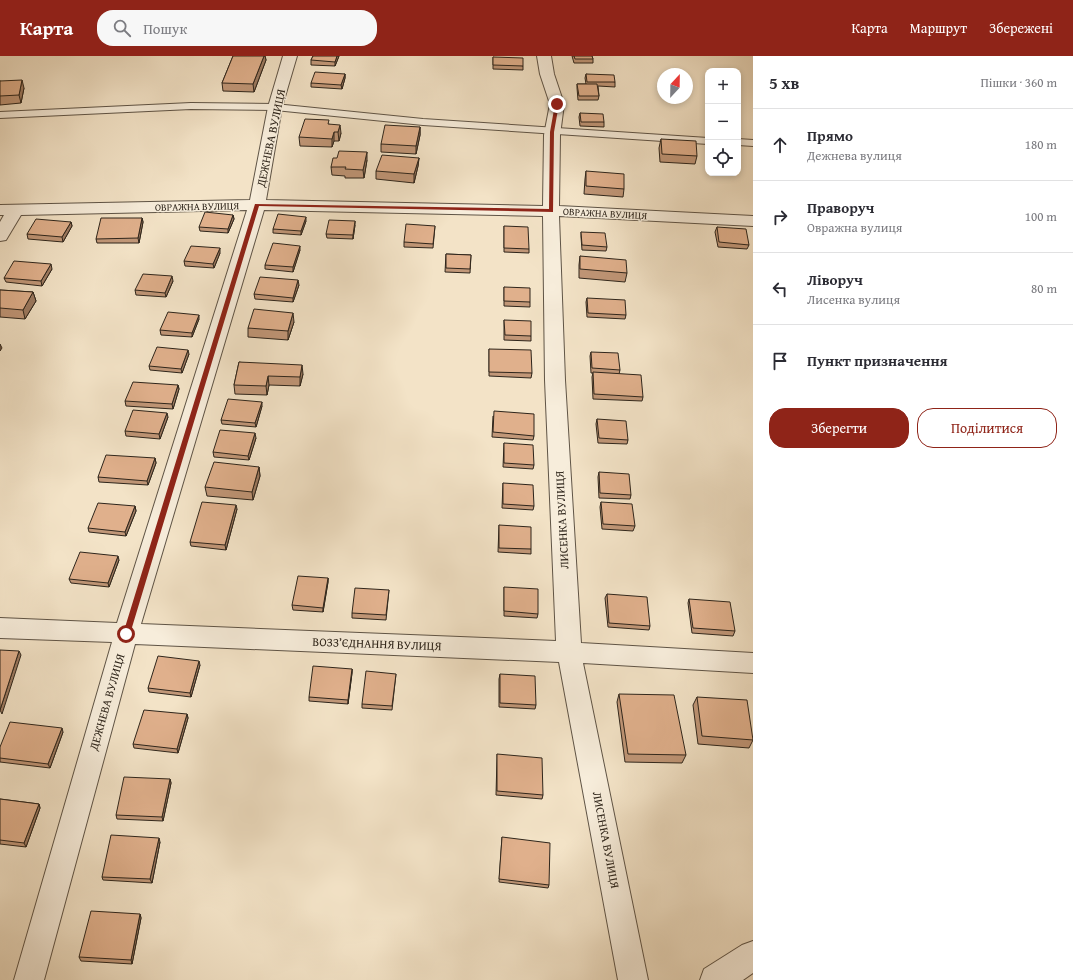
<!DOCTYPE html>
<html lang="uk">
<meta charset="utf-8">
<style>
body{margin:0;font-family:"Gentium Book Plus",serif;background:#f7f7f7;color:#2b2b33}
.controls{position:absolute;right:12px;top:12px;display:grid;overflow:hidden;border-radius:8px;box-shadow:0 2px 6px #0003}
.controls button{width:36px;height:36px;display:grid;place-items:center;padding:0;border:0;border-bottom:1px solid #e1e1e2;background:#fff;color:#2b2b33;font:20px sans-serif}
.compass{position:absolute;left:657px;top:12px;width:36px;height:36px;border-radius:50%;background:#fff;box-shadow:0 2px 6px #0003;rotate:22deg}
.stop{position:absolute;width:12px;height:12px;margin:-9px;border:3px solid #8f2418;border-radius:50%;background:#fff}
.stop.end{background:#8f2418;border-color:#fff;box-shadow:0 1px 4px #0008}
.list{margin:0;padding:0;list-style:none}
h2{display:flex;justify-content:space-between;align-items:center;height:52px;margin:0;padding:0 16px;font-size:17px}
h2 small{font-size:13px;font-weight:400;color:#7c7c81}
.list li{display:grid;grid-template-columns:26px 1fr auto;gap:12px;align-items:center;box-sizing:border-box;height:72px;padding:0 16px;border-top:1px solid #e1e1e2}
.list b{display:block;font-size:15px;white-space:nowrap}
.list p{margin:0;font-size:13px;white-space:nowrap;color:#7c7c81}
.list em{font-size:13px;font-style:normal;color:#7c7c81}
.actions{display:flex;gap:8px;padding:12px 16px}
.actions a{flex:1;padding:9px 0;border:1px solid #8f2418;border-radius:16px;text-align:center;font-size:14px;color:#8f2418}
.actions .main{background:#8f2418;color:#fff}
.icon{flex:none;width:22px;height:22px;fill:none;stroke:currentColor;stroke-width:2;stroke-linecap:round;stroke-linejoin:round}
.map{position:relative;flex:none;width:753px;height:924px;overflow:hidden}
header{display:flex;align-items:center;gap:24px;box-sizing:border-box;height:56px;padding:0 20px;background:#8f2418;color:#fff}
header strong{font-size:19px}
nav{display:flex;gap:22px;margin-inline-start:auto;font-size:14px}
.search{width:280px;height:36px;background:#f7f7f7;display:flex;align-items:center;gap:10px;box-sizing:border-box;padding:0 14px;border-radius:16px;color:#7c7c81;font-size:15px}
main{display:flex}
aside{flex:1;background:#fff}
.map>svg:first-child{display:block}
.lines{fill:none;stroke-linecap:round;stroke-linejoin:round}
.lane-casing{stroke:#5f5446;stroke-width:2}
.street-casing{stroke:#5f5446;stroke-width:2}
.lane{fill:#f7eddb;fill-rule:evenodd}
.street{fill:#f7eddb;fill-rule:evenodd}
.wall{fill:#c19778;stroke:#2e251b}
.shaded-wall{fill:#9d7b62;stroke:#2e251b}
.building{fill:#e0b08c;stroke:#2e251b}
.route{fill:#8f2418}
.labels{text-anchor:middle;stroke-width:3;stroke-linejoin:round;paint-order:stroke}
.far-street-label{font-size:10px;fill:#2e251b;stroke:#f7eddb}
.street-label{font-size:12px;fill:#2e251b;stroke:#f7eddb}
</style>
<header>
<strong>Карта</strong>
<div class="search"><svg class="icon" aria-label="search" viewBox="0 0 24 24"><circle cx="10" cy="10" r="6"/><path d="M15 15l6 6"/></svg>Пошук</div>
<nav><a>Карта</a><a>Маршрут</a><a>Збережені</a></nav>
</header>
<main>
<div class="map">
<svg width="753" height="924" viewBox="0 0 753 924">
<rect width="100%" height="100%" fill="#f3e3c7"/>
<filter id="stains"><feTurbulence type="fractalNoise" baseFrequency=".005" numOctaves="4"/><feColorMatrix values="0 0 0 0 .2 0 0 0 0 .09 0 0 0 0 .02 0 0 0 .5 -.17"/></filter>
<radialGradient id="worn" r=".72"><stop offset=".6" stop-color="#630" stop-opacity="0"/><stop offset="1" stop-color="#630" stop-opacity=".3"/></radialGradient>
<g class="lines">
<!-- lane casing -->
<g class="lane-casing">
<g id="lane">
<polygon points="191,47 275,48 423,63 708,82 708,88 423,69 275,54 191,53 0,62 0,56"/>
<polygon points="738,83 753,84 753,90 738,89"/>
</g>
</g>
<!-- street casing -->
<g class="street-casing">
<g id="street">
<path d="M 283,0 L 297,0 L 282,51 L 266,144 L 543,150 L 544,79 L 550,48 L 540,18 L 537,0 L 551,0 L 554,18 L 564,48 L 560,79 L 559,150 L 753,160 L 753,170 L 559,160 L 565,324 L 581,587 L 753,597 L 753,617 L 583,607 L 648,924 L 618,924 L 559,606 L 135,588 L 44,924 L 14,924 L 112,586 L 0,582 L 0,562 L 117,567 L 247,154 L 21,159 L 6,184 L 0,185 L 0,166 L 4,159 L 0,159 L 0,149 L 250,144 L 268,51 ZM 264,154 L 543,160 L 545,324 L 556,585 L 141,568 Z"/>
<polygon points="753,885 753,917 743,924 700,924 704,913 742,889"/>
</g>
</g>
<!-- lane -->
<use href="#lane" class="lane"/>
<!-- street -->
<use href="#street" class="street"/>
</g>
<!-- wall -->
<g class="wall">
<polygon points="233,0 265,0 266,4 254,36 223,35 222,27"/>
<polygon points="313,0 339,0 335,10 311,9 311,4"/>
<polygon points="572,0 592,0 593,3 593,7 574,7"/>
<polygon points="493,1 523,10 523,14 493,13"/>
<polygon points="345,18 345,22 342,33 311,31 311,27"/>
<polygon points="586,18 615,26 615,31 598,30 599,40 598,44 578,44 577,32 577,28 586,28 585,22"/>
<polygon points="0,25 24,32 21,47 0,49"/>
<polygon points="580,57 604,66 604,71 580,70 579,61"/>
<polygon points="329,68 341,77 339,85 334,85 332,91 300,90 299,81"/>
<polygon points="420,71 420,79 416,98 381,96 381,88"/>
<polygon points="661,83 697,100 695,108 660,106 659,92"/>
<polygon points="419,102 418,110 414,127 376,123 376,115"/>
<polygon points="367,104 364,122 345,122 345,120 332,119 331,111"/>
<polygon points="586,115 624,133 623,141 584,138 585,123"/>
<polygon points="233,159 234,163 228,177 200,175 199,171"/>
<polygon points="142,162 143,166 139,187 97,187 96,183"/>
<polygon points="306,165 301,179 273,177 273,173"/>
<polygon points="71,166 72,170 63,186 28,183 27,178"/>
<polygon points="355,169 353,183 327,182 326,178"/>
<polygon points="435,170 433,192 404,191 404,186"/>
<polygon points="504,170 529,193 529,197 504,196"/>
<polygon points="717,171 749,189 747,193 718,191 715,176"/>
<polygon points="581,176 607,191 606,195 582,194 581,181"/>
<polygon points="300,194 293,216 265,213 265,209"/>
<polygon points="220,197 214,212 185,210 184,205"/>
<polygon points="446,198 471,199 470,217 445,216"/>
<polygon points="580,200 627,217 625,226 579,222 579,209"/>
<polygon points="52,213 42,230 6,226 4,222"/>
<polygon points="173,225 166,241 136,239 135,234"/>
<polygon points="299,229 293,246 255,243 254,238"/>
<polygon points="504,231 530,246 530,251 504,250"/>
<polygon points="0,234 33,236 36,245 25,263 0,261"/>
<polygon points="587,242 626,259 625,263 587,261 586,246"/>
<polygon points="199,263 192,281 161,279 160,274"/>
<polygon points="504,264 531,280 531,285 504,284"/>
<polygon points="294,266 288,284 248,281 248,272"/>
<polygon points="489,293 532,317 531,322 489,320"/>
<polygon points="591,296 620,314 619,318 643,341 642,345 593,343 592,321 593,317 591,317 590,300"/>
<polygon points="189,298 182,317 150,314 149,310"/>
<polygon points="239,306 303,318 300,330 269,329 267,339 235,338 234,329"/>
<polygon points="178,329 179,333 173,353 126,350 125,345"/>
<polygon points="262,350 256,371 222,368 221,364"/>
<polygon points="493,360 534,380 533,384 492,381"/>
<polygon points="168,361 160,383 126,380 125,375"/>
<polygon points="597,363 628,384 627,388 598,387 596,368"/>
<polygon points="256,382 249,404 214,401 213,396"/>
<polygon points="504,387 534,409 533,413 503,411"/>
<polygon points="155,402 156,407 148,429 99,426 98,421"/>
<polygon points="259,411 260,420 253,444 207,440 205,431"/>
<polygon points="599,416 631,439 630,443 599,442 598,421"/>
<polygon points="503,427 534,450 533,454 502,452"/>
<polygon points="601,446 635,470 633,475 602,473 600,451"/>
<polygon points="135,450 136,455 126,480 89,476 88,472"/>
<polygon points="237,453 226,494 191,490 190,486"/>
<polygon points="499,469 531,493 531,498 498,496"/>
<polygon points="119,504 109,531 71,527 69,523"/>
<polygon points="328,522 328,526 323,556 293,554 292,549"/>
<polygon points="504,531 538,558 537,562 504,560"/>
<polygon points="389,534 386,564 352,562 352,557"/>
<polygon points="607,538 650,570 649,574 608,571 605,542"/>
<polygon points="689,543 735,575 733,580 692,577 688,547"/>
<polygon points="200,609 191,641 149,636 148,632"/>
<polygon points="352,613 352,617 348,648 309,645 309,641"/>
<polygon points="396,618 392,654 362,652 362,648"/>
<polygon points="500,618 536,649 535,653 499,651 499,623"/>
<polygon points="619,638 686,699 682,707 625,706 617,646"/>
<polygon points="697,641 753,684 749,692 698,688 693,649"/>
<polygon points="187,658 188,662 178,697 134,692 133,688"/>
<polygon points="63,676 50,712 0,706 0,691"/>
<polygon points="497,698 543,739 542,743 496,739 497,702"/>
<polygon points="170,723 171,727 163,765 117,763 116,759"/>
<polygon points="0,743 39,748 40,752 26,791 0,788"/>
<polygon points="502,781 549,829 548,832 499,826"/>
<polygon points="160,786 152,827 103,824 102,821"/>
<polygon points="140,858 141,862 132,908 81,905 79,901"/>
</g>
<!-- shaded-wall -->
<g class="shaded-wall">
<polygon points="264,0 265,0 266,4 254,36 253,28"/>
<polygon points="337,0 339,0 335,10 335,6"/>
<polygon points="345,18 345,22 342,33 341,29"/>
<polygon points="22,24 24,32 21,47 19,39"/>
<polygon points="340,69 341,77 339,85 338,76"/>
<polygon points="420,71 420,79 416,98 416,90"/>
<polygon points="334,76 334,85 332,91 332,83"/>
<polygon points="367,96 367,104 364,122 363,114"/>
<polygon points="419,102 418,110 414,127 414,118"/>
<polygon points="233,159 234,163 228,177 228,173"/>
<polygon points="306,161 306,165 301,179 301,175"/>
<polygon points="142,162 143,166 139,187 138,182"/>
<polygon points="355,165 355,169 353,183 353,179"/>
<polygon points="71,166 72,170 63,186 62,181"/>
<polygon points="300,190 300,194 293,216 293,211"/>
<polygon points="220,192 220,197 214,212 213,208"/>
<polygon points="51,208 52,213 42,230 41,225"/>
<polygon points="172,220 173,225 166,241 165,237"/>
<polygon points="298,224 299,229 293,246 293,242"/>
<polygon points="33,236 36,245 25,263 23,254"/>
<polygon points="293,257 294,266 288,284 288,275"/>
<polygon points="199,259 199,263 192,281 192,277"/>
<polygon points="0,288 2,292 0,295"/>
<polygon points="188,294 189,298 182,317 181,313"/>
<polygon points="302,309 303,318 300,330 300,321"/>
<polygon points="268,320 269,329 267,339 266,330"/>
<polygon points="178,329 179,333 173,353 172,348"/>
<polygon points="262,346 262,350 256,371 255,367"/>
<polygon points="167,357 168,361 160,383 159,378"/>
<polygon points="255,377 256,382 249,404 248,400"/>
<polygon points="155,402 156,407 148,429 147,425"/>
<polygon points="259,411 260,420 253,444 252,436"/>
<polygon points="236,449 237,453 226,494 225,489"/>
<polygon points="135,450 136,455 126,480 125,476"/>
<polygon points="118,500 119,504 109,531 108,527"/>
<polygon points="328,522 328,526 323,556 323,552"/>
<polygon points="19,595 21,599 2,658 0,654"/>
<polygon points="199,605 200,609 191,641 190,637"/>
<polygon points="352,613 352,617 348,648 348,644"/>
<polygon points="187,658 188,662 178,697 177,693"/>
<polygon points="62,672 63,676 50,712 48,708"/>
<polygon points="170,723 171,727 163,765 162,761"/>
<polygon points="39,748 40,752 26,791 24,787"/>
<polygon points="159,782 160,786 152,827 150,823"/>
<polygon points="140,858 141,862 132,908 131,904"/>
</g>
<!-- building -->
<g class="building">
<polygon points="233,0 264,0 253,28 222,27"/>
<polygon points="313,0 337,0 335,6 311,4"/>
<polygon points="574,0 592,0 593,3 575,3"/>
<polygon points="493,1 523,2 523,10 493,9"/>
<polygon points="315,16 345,18 341,29 311,27"/>
<polygon points="586,18 614,19 615,26 587,26"/>
<polygon points="22,24 19,39 0,40 0,25"/>
<polygon points="577,28 597,28 599,40 579,40"/>
<polygon points="580,57 603,58 604,66 581,66"/>
<polygon points="305,63 329,64 328,68 340,69 338,76 334,76 332,83 299,81"/>
<polygon points="385,69 420,71 416,90 381,88"/>
<polygon points="661,83 696,85 697,100 662,98"/>
<polygon points="339,95 367,96 363,114 345,113 346,111 331,111 333,102 337,102"/>
<polygon points="382,99 419,102 414,118 376,115"/>
<polygon points="586,115 624,118 624,133 586,130"/>
<polygon points="205,156 233,159 228,173 199,171"/>
<polygon points="278,158 306,161 301,175 273,173"/>
<polygon points="101,162 142,162 138,182 96,183"/>
<polygon points="36,163 71,166 62,181 27,178"/>
<polygon points="329,164 355,165 353,179 326,178"/>
<polygon points="406,168 435,170 433,188 404,186"/>
<polygon points="504,170 528,171 529,193 504,192"/>
<polygon points="717,171 746,173 749,189 719,186"/>
<polygon points="581,176 605,177 607,191 582,189"/>
<polygon points="273,187 300,190 293,211 265,209"/>
<polygon points="191,190 220,192 213,208 184,205"/>
<polygon points="446,198 471,199 470,213 446,212"/>
<polygon points="580,200 626,204 627,217 580,213"/>
<polygon points="14,205 51,208 41,225 4,222"/>
<polygon points="143,218 172,220 165,237 135,234"/>
<polygon points="260,221 298,224 293,242 254,238"/>
<polygon points="504,231 530,232 530,246 504,245"/>
<polygon points="0,234 33,236 23,254 0,252"/>
<polygon points="587,242 625,244 626,259 588,257"/>
<polygon points="254,253 293,257 288,275 248,272"/>
<polygon points="168,256 199,259 192,277 160,274"/>
<polygon points="504,264 531,265 531,280 505,279"/>
<polygon points="157,291 188,294 181,313 149,310"/>
<polygon points="489,293 531,294 532,317 489,316"/>
<polygon points="591,296 618,297 620,314 592,312"/>
<polygon points="239,306 302,309 300,321 268,320 266,330 234,329"/>
<polygon points="593,316 641,319 643,341 594,338"/>
<polygon points="133,326 178,329 172,348 125,345"/>
<polygon points="228,343 262,346 255,367 221,364"/>
<polygon points="133,354 167,357 159,378 125,375"/>
<polygon points="494,355 534,358 534,380 493,376"/>
<polygon points="597,363 626,365 628,384 599,382"/>
<polygon points="220,374 255,377 248,400 213,396"/>
<polygon points="504,387 533,389 534,409 504,407"/>
<polygon points="106,399 155,402 147,425 98,421"/>
<polygon points="214,406 259,411 252,436 205,431"/>
<polygon points="599,416 629,418 631,439 600,437"/>
<polygon points="503,427 533,429 534,450 503,448"/>
<polygon points="202,446 236,449 225,489 190,486"/>
<polygon points="601,446 632,448 635,470 603,468"/>
<polygon points="98,447 135,450 125,476 88,472"/>
<polygon points="499,469 531,471 531,493 499,492"/>
<polygon points="80,496 118,500 108,527 69,523"/>
<polygon points="298,520 328,522 323,552 292,549"/>
<polygon points="504,531 538,533 538,558 504,555"/>
<polygon points="355,532 389,534 386,559 352,557"/>
<polygon points="607,538 647,541 650,570 609,567"/>
<polygon points="689,543 730,546 735,575 693,572"/>
<polygon points="0,594 19,595 0,654"/>
<polygon points="158,600 199,605 190,637 148,632"/>
<polygon points="313,610 352,613 348,644 309,641"/>
<polygon points="366,615 396,618 392,650 362,648"/>
<polygon points="500,618 535,620 536,649 500,647"/>
<polygon points="619,638 674,639 686,699 628,698"/>
<polygon points="697,641 747,644 753,684 702,680"/>
<polygon points="144,654 187,658 177,693 133,688"/>
<polygon points="10,666 62,672 48,708 0,702 0,691"/>
<polygon points="497,698 542,702 543,739 497,735"/>
<polygon points="124,721 170,723 162,761 116,759"/>
<polygon points="0,743 39,748 24,787 0,784"/>
<polygon points="111,779 159,782 150,823 102,821"/>
<polygon points="502,781 550,787 549,829 499,823"/>
<polygon points="91,855 140,858 131,904 79,901"/>
</g>
<!-- route -->
<polygon class="route" points="557,47 559,48 554,76 553,156 259,150 130,578 126,581 124,580 123,578 255,148 549,153 550,76 555,48"/>
<g class="labels">
<!-- far-street labels -->
<g class="far-street-label">
<text transform="translate(197 150) rotate(-1)" y="4">ОВРАЖНА ВУЛИЦЯ</text>
<text transform="translate(605 157) rotate(3)" y="4">ОВРАЖНА ВУЛИЦЯ</text>
</g>
<!-- street labels -->
<g class="street-label">
<text transform="translate(271 82) rotate(-78)" y="4">ДЕЖНЕВА ВУЛИЦЯ</text>
<text transform="translate(562 464) rotate(-93)" y="4">ЛИСЕНКА ВУЛИЦЯ</text>
<text transform="translate(377 588) rotate(2)" y="4">ВОЗЗ’ЄДНАННЯ ВУЛИЦЯ</text>
<text transform="translate(107 646) rotate(-74)" y="4">ДЕЖНЕВА ВУЛИЦЯ</text>
<text transform="translate(606 784) rotate(79)" y="4">ЛИСЕНКА ВУЛИЦЯ</text>
</g>
</g>
<rect width="100%" height="100%" filter="url(#stains)"/>
<rect width="100%" height="100%" fill="url(#worn)"/>
</svg>
<div class="controls">
<button>+</button>
<button>−</button>
<button><svg class="icon" aria-label="locate" viewBox="0 0 24 24"><circle cx="12" cy="12" r="6"/><path d="M12 2v4M12 18v4M2 12h4M18 12h4"/></svg></button>
</div>
<svg class="compass" viewBox="-18 -18 36 36"><path d="M0-13l5 13h-10z" fill="#e53935"/><path d="M0 13l5-13h-10z" fill="#7c7c81"/></svg>
<div class="stop" style="left:126px;top:578px"></div>
<div class="stop end" style="left:557px;top:48px"></div>
</div>
<aside>
<h2>5 хв<small>Пішки · 360 m</small></h2>
<ul class="list">
<li><svg class="icon" aria-label="ahead" viewBox="0 0 24 24"><path d="M12 20V5M6 11l6-6 6 6"/></svg><div><b>Прямо</b><p>Дежнева вулиця</p></div><em>180 m</em></li>
<li><svg class="icon" aria-label="right" viewBox="0 0 24 24"><path d="M7 20v-9h11M14 6l5 5-5 5"/></svg><div><b>Праворуч</b><p>Овражна вулиця</p></div><em>100 m</em></li>
<li><svg class="icon" aria-label="left" viewBox="0 0 24 24"><path d="M17 20v-9H6M10 6l-5 5 5 5"/></svg><div><b>Ліворуч</b><p>Лисенка вулиця</p></div><em>80 m</em></li>
<li><svg class="icon" aria-label="arrive" viewBox="0 0 24 24"><path d="M6 21V4h12l-3 4 3 4H6"/></svg><div><b>Пункт призначення</b></div></li>
</ul>
<div class="actions"><a class="main">Зберегти</a><a>Поділитися</a></div>
</aside>
</main>
